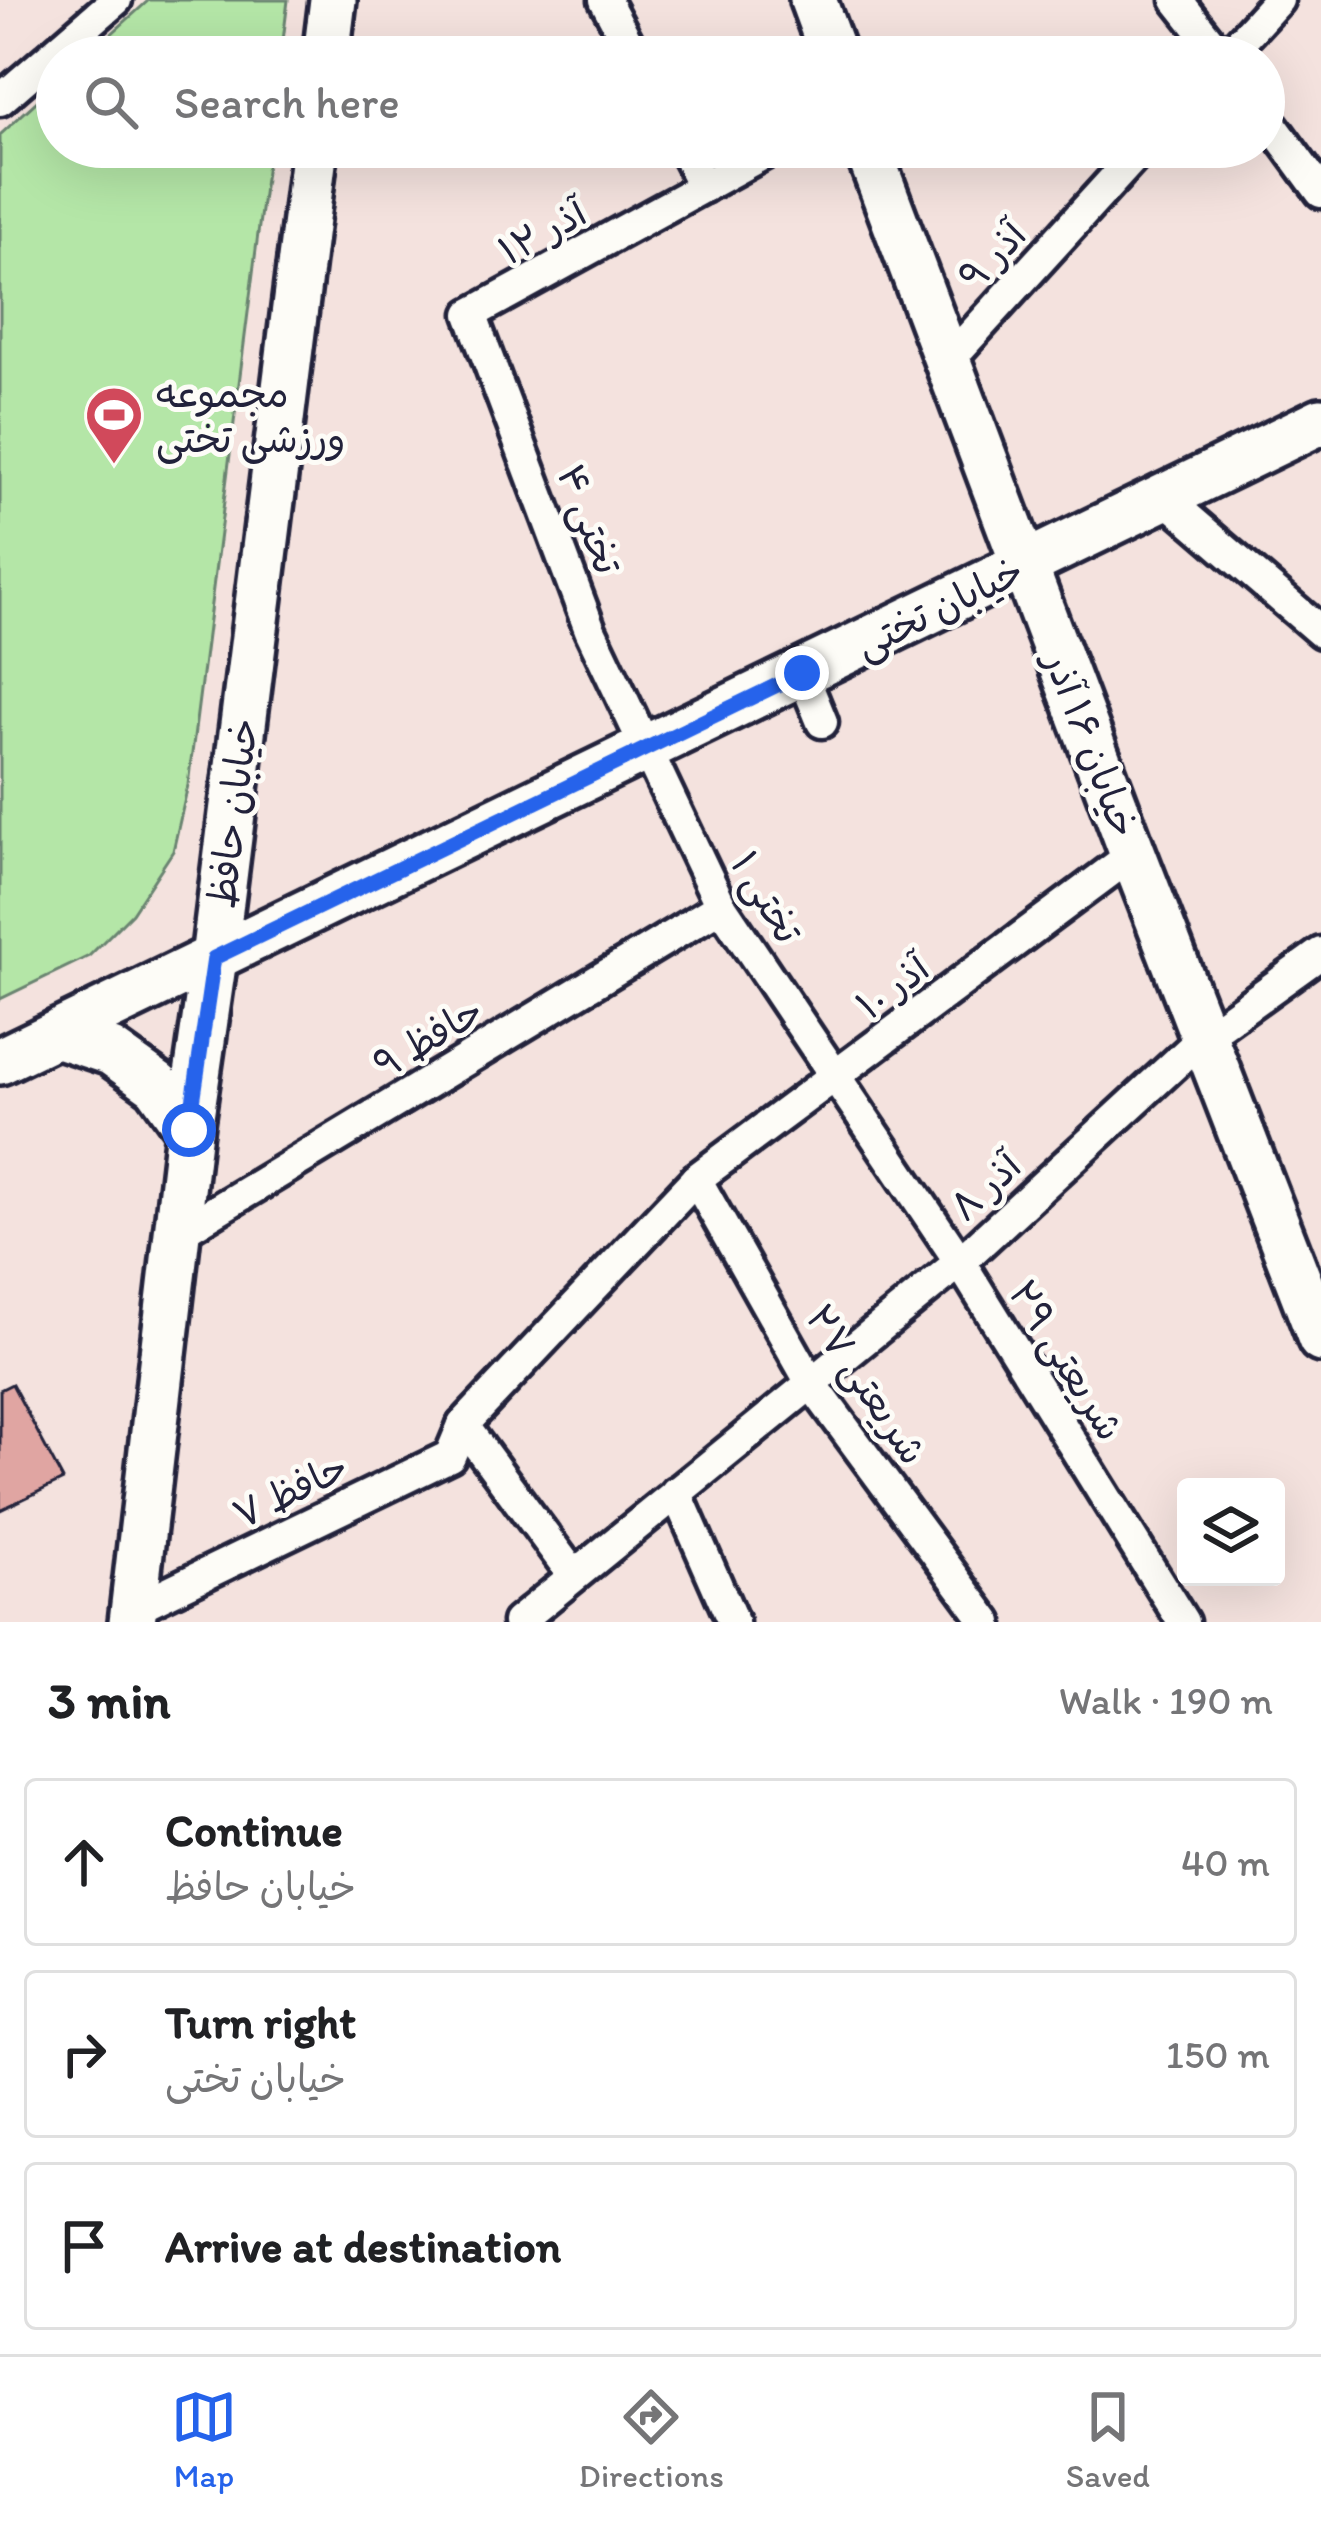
<!DOCTYPE html>
<meta charset="utf-8">
<style>
body{margin:0;font-family:Itim,"Playpen Sans Arabic",sans-serif;background:#f6f6f6;color:#202124}
.controls{position:absolute;right:36px;bottom:36px;display:grid;overflow:hidden;border-radius:12px;box-shadow:0 12px 48px #0002}
.controls button{width:108px;height:108px;display:grid;place-items:center;padding:0;border:0;border-bottom:3px solid #e0e0e0;background:#fff;color:#202124;font:60px sans-serif}
.stop{position:absolute;width:36px;height:36px;margin:-27px;border:9px solid #2563eb;border-radius:50%;background:#fff}
.stop.end{background:#2563eb;border-color:#fff;box-shadow:0 3px 12px #0008}
.list{margin:0;padding:0;list-style:none}
h2{display:flex;justify-content:space-between;align-items:center;height:156px;margin:0;padding:0 48px;font-size:51px}
h2 small{font-size:39px;font-weight:400;color:#757577}
.list li{display:grid;grid-template-columns:78px 1fr auto;gap:36px;align-items:center;box-sizing:border-box;height:168px;margin:0 24px 24px;padding:0 24px;border:3px solid #e0e0e0;border-radius:12px}
.list b{display:block;font-size:45px;white-space:nowrap}
.list p{margin:0;font-size:39px;white-space:nowrap;color:#757577}
.list em{font-size:39px;font-style:normal;color:#757577}
.icon{flex:none;width:66px;height:66px;fill:none;stroke:currentColor;stroke-width:2;stroke-linecap:round;stroke-linejoin:round}
.map{position:relative;flex:none;width:1321px;height:1622px;overflow:hidden}
.search{position:absolute;background:#fff;box-shadow:0 12px 48px #0002;left:36px;right:36px;top:36px;height:132px;display:flex;align-items:center;gap:30px;box-sizing:border-box;padding:0 42px;border-radius:66px;color:#757577;font-size:45px}
.sheet{height:732px;background:#fff}
nav{display:flex;justify-content:space-around;align-items:center;box-sizing:border-box;height:168px;border-top:3px solid #e0e0e0;background:#fff;font-size:33px;color:#757577}
nav a{display:grid;justify-items:center;gap:6px}
nav .on{color:#2563eb}
.map>svg:first-child{display:block}
.garden{fill:#b4e6a7;stroke:#6b8471;stroke-width:3}
.building{fill:#e0a5a2;stroke:#22223b;stroke-width:3}
.lines{fill:none;stroke-linecap:round;stroke-linejoin:round}
.street-casing{stroke:#22223b;stroke-width:39}
.secondary-casing{stroke:#22223b;stroke-width:54}
.street{stroke:#fdfcf7;stroke-width:30}
.secondary{stroke:#fdfcf7;stroke-width:45}
.route{stroke:#2563eb;stroke-width:15}
.labels{text-anchor:middle;stroke-width:10;stroke-linejoin:round;paint-order:stroke}
.street-label{font-size:39px;fill:#22223b;stroke:#fdfcf7}
.poi-label{font-size:39px;fill:#22223b;stroke:#fdfcf7;text-anchor:start}
</style>
<div class="map">
<svg width="1321" height="1622" viewBox="0 0 1321 1622">
<rect width="100%" height="100%" fill="#f4e2de"/>
<filter id="ink" filterUnits="userSpaceOnUse"><feTurbulence type="fractalNoise" baseFrequency=".00833" numOctaves="2"/><feDisplacementMap in="SourceGraphic" scale="24" xChannelSelector="R" yChannelSelector="G"/><feConvolveMatrix kernelMatrix="1 2 1 2 8 2 1 2 1" color-interpolation-filters="sRGB"/></filter>
<g filter="url(#ink)">
<!-- garden -->
<g class="garden">
<polygon points="149,0 288,0 281,57 86,57"/>
<polygon points="57,83 57,147 269,147 188,785 173,851 132,913 89,956 0,999 0,135"/>
</g>
<!-- building -->
<polygon class="building" points="12,1384 63,1480 0,1510 0,1390"/>
<g class="lines">
<!-- street casing -->
<g class="street-casing">
<g id="street">
<polyline points="605,0 635,57"/>
<polyline points="1177,0 1222,57"/>
<polyline points="1226,57 1278,0"/>
<polyline points="0,100 116,0"/>
<polyline points="1264,114 1321,192"/>
<polyline points="683,147 704,187"/>
<polyline points="776,147 471,314 590,630 721,906 960,1262 1183,1622"/>
<polyline points="947,362 1143,147"/>
<polyline points="1165,498 1321,632"/>
<polyline points="802,673 822,722"/>
<polyline points="696,1179 811,1383 987,1622"/>
<polyline points="177,1234 721,906"/>
<polyline points="463,1425 574,1576"/>
<polyline points="676,1492 733,1622"/>
<polyline points="133,1609 450,1456 463,1425 696,1179 1133,854"/>
<polyline points="518,1622 960,1262 1204,1037 1321,953"/>
</g>
</g>
<!-- secondary casing -->
<g class="secondary-casing">
<g id="secondary">
<polyline points="813,0 834,57"/>
<polyline points="326,57 333,0"/>
<polyline points="867,147 1133,854 1321,1339"/>
<polyline points="56,1034 111,1052 157,1085 189,1130"/>
<polyline points="0,1061 1321,421"/>
<polyline points="132,1622 189,1130 214,958 315,147"/>
</g>
</g>
<!-- street -->
<use href="#street" class="street"/>
<!-- secondary -->
<use href="#secondary" class="secondary"/>
</g>
</g>
<g class="lines" filter="url(#ink)">
<!-- route -->
<polyline class="route" points="189,1130 214,958 802,673"/>
</g>
<!-- icons -->
<defs>
<g id="stadium-pin" transform="scale(3)"><path d="M0 17L-7.5 6A9.5 9.5 0 1 1 7.5 6Z" fill="#d1495b" stroke="#fdfcf7"/><path d="M0-5a6.5 5 0 1 0 0 10a6.5 5 0 1 0 0-10ZM-3.5-1.8h7v3.6h-7Z" fill="#fff"/></g>
</defs>
<g fill-rule="evenodd">
<use href="#stadium-pin" x="114" y="415"/>
</g>
<g class="labels">
<!-- street labels -->
<g class="street-label">
<text transform="translate(542 231) rotate(-29)" y="14">آذر ۱۲</text>
<text transform="translate(992 255) rotate(-47)" y="14">آذر ۹</text>
<text transform="translate(590 519) rotate(69)" y="14">تختی ۴</text>
<text transform="translate(939 607) rotate(-26)" y="14">خیابان تختی</text>
<text transform="translate(1092 744) rotate(69)" y="14">خیابان ۱۶ آذر</text>
<text transform="translate(232 813) rotate(-83)" y="14">خیابان حافظ</text>
<text transform="translate(767 897) rotate(59)" y="14">تختی ۱</text>
<text transform="translate(892 986) rotate(-37)" y="14">آذر ۱۰</text>
<text transform="translate(428 1037) rotate(-31)" y="14">حافظ ۹</text>
<text transform="translate(985 1186) rotate(-43)" y="14">آذر ۸</text>
<text transform="translate(1067 1360) rotate(58)" y="14">شریعتی ۲۹</text>
<text transform="translate(867 1384) rotate(56)" y="14">شریعتی ۲۷</text>
<text transform="translate(290 1490) rotate(-26)" y="14">حافظ ۷</text>
</g>
<!-- poi labels -->
<g class="poi-label">
<text x="156" y="407">مجموعه<tspan x="156" dy="45">ورزشی تختی</tspan></text>
</g>
</g>
</svg>
<div class="controls">
<button><svg class="icon" aria-label="layers" viewBox="0 0 24 24"><path d="M12 4l9 5-9 5-9-5zM3 14l9 5 9-5"/></svg></button>
</div>
<div class="stop" style="left:189px;top:1130px"></div>
<div class="stop end" style="left:802px;top:673px"></div>
<div class="search"><svg class="icon" aria-label="search" viewBox="0 0 24 24"><circle cx="10" cy="10" r="6"/><path d="M15 15l6 6"/></svg>Search here</div>
</div>
<section class="sheet">
<h2>3 min<small>Walk · 190 m</small></h2>
<ul class="list">
<li><svg class="icon" aria-label="ahead" viewBox="0 0 24 24"><path d="M12 20V5M6 11l6-6 6 6"/></svg><div><b>Continue</b><p>خیابان حافظ</p></div><em>40 m</em></li>
<li><svg class="icon" aria-label="right" viewBox="0 0 24 24"><path d="M7 20v-9h11M14 6l5 5-5 5"/></svg><div><b>Turn right</b><p>خیابان تختی</p></div><em>150 m</em></li>
<li><svg class="icon" aria-label="arrive" viewBox="0 0 24 24"><path d="M6 21V4h12l-3 4 3 4H6"/></svg><div><b>Arrive at destination</b></div></li>
</ul>
</section>
<nav>
<a class="on"><svg class="icon" aria-label="map" viewBox="0 0 24 24"><path d="M3 6l6-2 6 2 6-2v14l-6 2-6-2-6 2zM9 4v14M15 6v14"/></svg>Map</a>
<a><svg class="icon" aria-label="directions" viewBox="0 0 24 24"><path d="M12 3l9 9-9 9-9-9zM9 14v-3h6M13 9l2 2-2 2"/></svg>Directions</a>
<a><svg class="icon" aria-label="saved" viewBox="0 0 24 24"><path d="M7 4h10v16l-5-4-5 4z"/></svg>Saved</a>
</nav>
